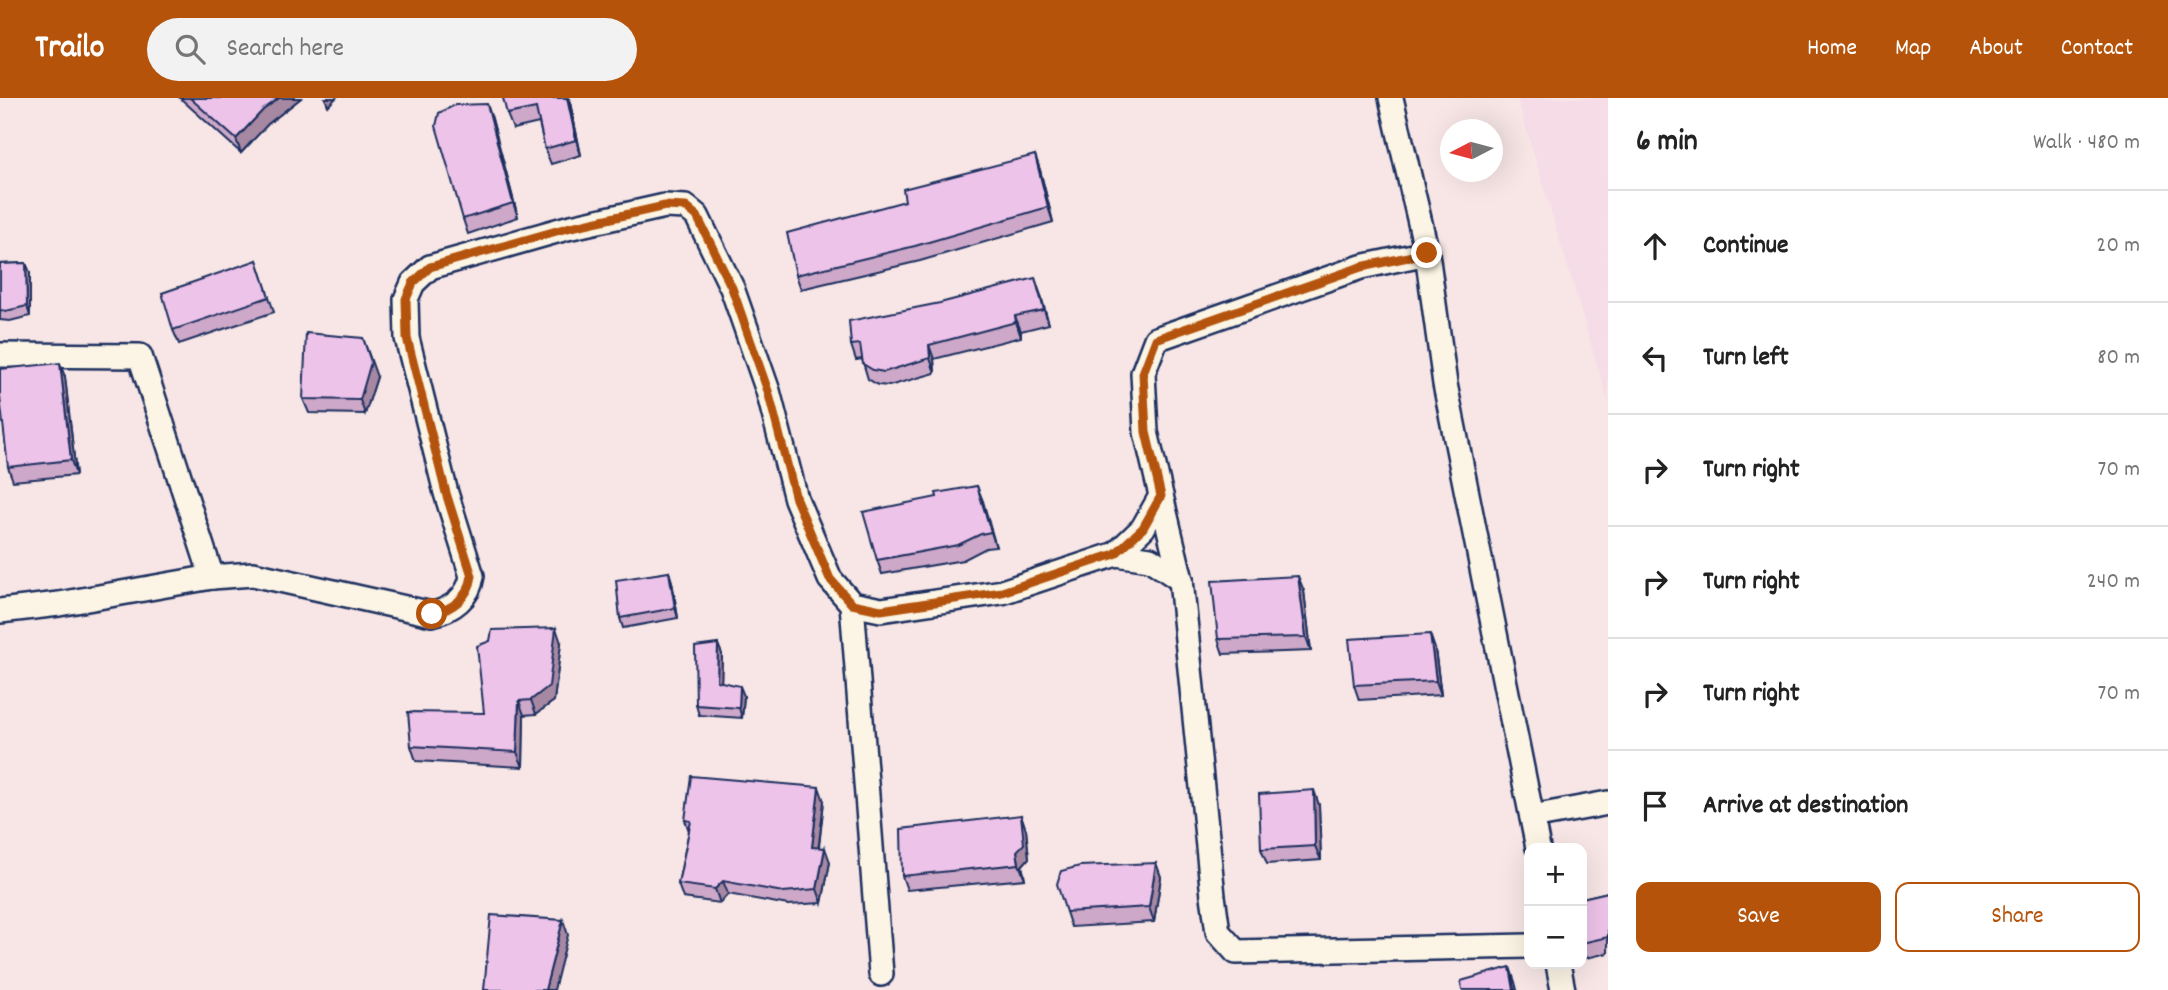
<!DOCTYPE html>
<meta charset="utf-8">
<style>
body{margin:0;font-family:Dekko,sans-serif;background:#f2f2f2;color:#222}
.controls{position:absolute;right:21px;bottom:21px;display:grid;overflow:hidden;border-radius:14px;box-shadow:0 7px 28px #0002}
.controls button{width:63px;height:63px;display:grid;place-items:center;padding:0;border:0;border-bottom:2px solid #e0e0e0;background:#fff;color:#222;font:35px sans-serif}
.compass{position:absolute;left:1440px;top:21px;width:63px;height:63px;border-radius:50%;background:#fff;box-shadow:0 7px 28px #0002;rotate:264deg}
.stop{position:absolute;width:21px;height:21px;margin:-16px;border:5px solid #b45309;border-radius:50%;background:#fff}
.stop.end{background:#b45309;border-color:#fff;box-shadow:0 2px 7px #0008}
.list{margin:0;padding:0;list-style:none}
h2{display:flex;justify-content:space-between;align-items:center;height:91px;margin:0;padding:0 28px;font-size:30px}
h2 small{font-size:23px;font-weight:400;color:#767676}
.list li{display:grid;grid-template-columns:46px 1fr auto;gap:21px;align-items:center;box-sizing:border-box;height:112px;padding:0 28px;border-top:2px solid #e0e0e0}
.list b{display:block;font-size:26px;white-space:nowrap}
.list em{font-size:23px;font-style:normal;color:#767676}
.actions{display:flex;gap:14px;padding:21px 28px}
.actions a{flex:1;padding:16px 0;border:2px solid #b45309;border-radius:14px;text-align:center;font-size:24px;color:#b45309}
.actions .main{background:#b45309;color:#fff}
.icon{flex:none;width:38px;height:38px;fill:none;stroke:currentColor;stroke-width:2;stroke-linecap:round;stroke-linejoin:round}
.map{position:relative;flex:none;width:1608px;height:892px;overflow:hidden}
header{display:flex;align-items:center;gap:42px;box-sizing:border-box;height:98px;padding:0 35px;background:#b45309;color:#fff}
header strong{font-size:33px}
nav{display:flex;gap:38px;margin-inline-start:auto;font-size:24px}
.search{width:490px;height:63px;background:#f2f2f2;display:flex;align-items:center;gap:18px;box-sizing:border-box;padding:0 24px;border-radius:38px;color:#767676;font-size:26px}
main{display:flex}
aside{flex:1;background:#fff}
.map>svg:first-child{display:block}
.built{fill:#f5dce7}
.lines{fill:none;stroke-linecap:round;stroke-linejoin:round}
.minor-casing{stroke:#1b2f5e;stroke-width:28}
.minor{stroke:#fcf5e5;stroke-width:23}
.wall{fill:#cda8c8;stroke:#1b2f5e;stroke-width:2}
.shaded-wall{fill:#a788a3;stroke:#1b2f5e;stroke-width:2}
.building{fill:#eec3e9;stroke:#1b2f5e;stroke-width:2}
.route{stroke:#b45309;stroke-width:9}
</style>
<header>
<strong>Trailo</strong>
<div class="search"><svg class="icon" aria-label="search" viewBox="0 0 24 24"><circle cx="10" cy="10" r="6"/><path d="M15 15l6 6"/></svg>Search here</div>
<nav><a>Home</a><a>Map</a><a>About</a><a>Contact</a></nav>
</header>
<main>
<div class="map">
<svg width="1608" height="892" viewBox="0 0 1608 892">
<rect width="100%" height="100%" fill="#f8e6e6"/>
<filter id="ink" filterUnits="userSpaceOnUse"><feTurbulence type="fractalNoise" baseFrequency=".0143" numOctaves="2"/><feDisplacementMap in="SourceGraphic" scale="14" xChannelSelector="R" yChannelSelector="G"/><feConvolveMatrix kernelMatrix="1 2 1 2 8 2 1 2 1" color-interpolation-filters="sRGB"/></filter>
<g filter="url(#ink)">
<!-- built -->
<polygon class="built" points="1517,0 1608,0 1608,303"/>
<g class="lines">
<!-- minor casing -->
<g class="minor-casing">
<g id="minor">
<polyline points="1391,0 1427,155"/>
<polyline points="0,257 140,258 212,479"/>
<polyline points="1116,456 1143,430 1161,398"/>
<polyline points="852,506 881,876"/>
<path d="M 0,513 L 59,506 L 212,479 L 253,476 L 432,516 C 452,512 469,499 472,478 L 446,395 L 407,240 L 406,201 L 413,185 L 430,169 L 567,130 L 665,108 L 686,109 L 697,118 L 732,190 L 768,293 L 796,401 L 830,481 L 852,506 L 881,512 L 1002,494 L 1116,456 L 1150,461 L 1181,482"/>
<polyline points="1532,719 1608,705"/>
<polyline points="1529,848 1236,854 1218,834 1213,798 1181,482 1146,334 1143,275 1156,241 1361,169 1427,155 1445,286 1538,750"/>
<polyline points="1558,866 1563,892"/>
</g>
</g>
<!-- minor -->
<use href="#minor" class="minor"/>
</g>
<!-- wall -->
<g class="wall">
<polygon points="180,0 301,0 268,26 241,55"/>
<polygon points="569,0 581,57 551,66 545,51 539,25 513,31 507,16"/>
<polygon points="492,21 518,119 468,136 463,121"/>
<polygon points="1035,57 1040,72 1053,124 920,163 801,191 796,177 905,103"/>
<polygon points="257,162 274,214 179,246 173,232"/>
<polygon points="26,165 30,175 30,218 10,223 0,222 0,166"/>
<polygon points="1040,195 1049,226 1021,233 1021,239 934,261 935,275 889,288 878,287 868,281 862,261 856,262 851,247"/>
<polygon points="65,279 76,377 13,383 8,369"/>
<polygon points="377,279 365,316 309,315 303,301"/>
<polygon points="977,388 996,449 986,450 963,462 882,476 877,462 937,399"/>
<polygon points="669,474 672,484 678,520 623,530 620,520"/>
<polygon points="1304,493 1311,553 1223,556 1218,541"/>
<polygon points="561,545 554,603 536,616 524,617 523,669 416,663 411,648 484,615"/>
<polygon points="1435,551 1441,597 1359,602 1354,587"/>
<polygon points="722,556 721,584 744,598 742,620 699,617 696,607"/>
<polygon points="824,703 819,749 830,764 822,805 788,807 728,796 720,805 683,800 678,786 689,733 685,722"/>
<polygon points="1319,707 1321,762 1267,766 1261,751"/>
<polygon points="1021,717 1026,732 1029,760 1022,768 1025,781 907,792 902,778"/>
<polygon points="1156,765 1161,779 1154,824 1071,829 1066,814"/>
<polygon points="1608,794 1608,855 1582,861 1582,800"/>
</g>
<!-- shaded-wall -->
<g class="shaded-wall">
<polygon points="279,0 301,0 268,26 241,55 236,41 263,12"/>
<polygon points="325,0 336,0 328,8"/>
<polygon points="567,0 569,0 581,57 576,42"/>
<polygon points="487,6 492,21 518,119 513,105"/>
<polygon points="1035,57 1040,72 1053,124 1048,109"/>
<polygon points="26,165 30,175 30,218 27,208"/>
<polygon points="1035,180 1040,195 1049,226 1044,212"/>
<polygon points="1015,218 1021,233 1021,239 1016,224"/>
<polygon points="363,240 377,279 365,316 360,302"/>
<polygon points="929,247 934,261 935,275 930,260"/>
<polygon points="60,265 65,279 76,377 71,362"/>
<polygon points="977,388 983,403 996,449 991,434"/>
<polygon points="669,474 672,484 678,520 675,510"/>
<polygon points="1298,478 1304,493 1311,553 1306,539"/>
<polygon points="556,530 561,545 554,603 536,616 531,602"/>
<polygon points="1430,536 1435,551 1441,597 1436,583"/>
<polygon points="718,546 722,556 721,593 717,583"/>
<polygon points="740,588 744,598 742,620 739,610"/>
<polygon points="519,603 524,617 523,669 517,654"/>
<polygon points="819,689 824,703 817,762 812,749"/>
<polygon points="1314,692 1319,707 1321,762 1315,748"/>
<polygon points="1021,717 1026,732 1029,760 1022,768 1025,781 1019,766 1017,753"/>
<polygon points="825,750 830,764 822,805 817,791"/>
<polygon points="1156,765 1161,779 1154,824 1149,809"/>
<polygon points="723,783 728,796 720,805 715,791"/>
<polygon points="563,822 568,837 554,892 545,892"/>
<polygon points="1510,869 1515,884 1517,892 1514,892"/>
</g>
<!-- building -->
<g class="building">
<polygon points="190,0 279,0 263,12 236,41"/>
<polygon points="503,0 567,0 576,42 545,51 536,10 507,16"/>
<polygon points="487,6 513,105 463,121 436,28 439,15 455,7"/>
<polygon points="1035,57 1048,109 915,148 796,177 787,135 905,103 903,91"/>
<polygon points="257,162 269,199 173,232 162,195"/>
<polygon points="26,165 27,208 6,213 0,212 0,166"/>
<polygon points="1035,180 1044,212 1015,218 1016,224 929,247 930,260 884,274 873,272 863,266 860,246 851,247 849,223 940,205"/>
<polygon points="306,235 363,240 371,264 360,302 303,301"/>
<polygon points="60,265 71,362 8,369 0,299 0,271"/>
<polygon points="977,388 991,434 981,436 958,447 877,462 863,414 937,399 936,395"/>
<polygon points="669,474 675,510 620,520 616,482"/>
<polygon points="1298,478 1306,539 1218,541 1212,483"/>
<polygon points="556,530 549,588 531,602 519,603 517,654 411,648 408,614 484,615 477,548 490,543 492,532"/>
<polygon points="1430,536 1436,583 1354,587 1349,541"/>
<polygon points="718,546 717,583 740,588 739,610 696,607 695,549"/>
<polygon points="691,678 819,689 812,749 825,750 817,791 783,794 723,783 715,791 678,786 691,723 685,722"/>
<polygon points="1314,692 1315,748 1261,751 1259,696"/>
<polygon points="1021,717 1024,746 1017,753 1019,766 902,778 901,731"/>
<polygon points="1156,765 1149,809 1066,814 1057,786 1061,773 1080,768"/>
<polygon points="1608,794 1608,839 1582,845 1582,800"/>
<polygon points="491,817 563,822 545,892 484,892"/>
<polygon points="1510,869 1514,892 1462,892 1461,883"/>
</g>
</g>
<g class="lines" filter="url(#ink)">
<!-- route -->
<path class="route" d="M 432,516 C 452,512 469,499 472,478 L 446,395 L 407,240 L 406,201 L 413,185 L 430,169 L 567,130 L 665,108 L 686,109 L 697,118 L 732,190 L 768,293 L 796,401 L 830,481 L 852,506 L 881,512 L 1002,494 L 1115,456 L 1143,430 L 1161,398 L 1146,334 L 1143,275 L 1156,241 L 1361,169 L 1427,155"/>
</g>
</svg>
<div class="controls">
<button>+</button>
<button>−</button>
</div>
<svg class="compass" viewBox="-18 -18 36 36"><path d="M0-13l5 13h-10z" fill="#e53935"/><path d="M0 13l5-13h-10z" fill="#767676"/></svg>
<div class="stop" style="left:432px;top:516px"></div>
<div class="stop end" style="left:1427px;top:155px"></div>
</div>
<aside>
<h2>6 min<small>Walk · 480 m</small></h2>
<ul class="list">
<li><svg class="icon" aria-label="ahead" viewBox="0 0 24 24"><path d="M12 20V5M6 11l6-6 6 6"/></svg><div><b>Continue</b></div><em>20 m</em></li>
<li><svg class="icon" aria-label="left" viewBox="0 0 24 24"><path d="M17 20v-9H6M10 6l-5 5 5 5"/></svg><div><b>Turn left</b></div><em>80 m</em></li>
<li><svg class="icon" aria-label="right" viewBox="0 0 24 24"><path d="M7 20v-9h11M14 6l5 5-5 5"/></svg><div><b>Turn right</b></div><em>70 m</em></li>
<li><svg class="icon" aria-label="right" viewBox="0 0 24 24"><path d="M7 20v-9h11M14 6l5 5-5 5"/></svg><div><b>Turn right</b></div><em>240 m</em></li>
<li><svg class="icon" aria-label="right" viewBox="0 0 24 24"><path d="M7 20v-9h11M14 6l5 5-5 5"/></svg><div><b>Turn right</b></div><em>70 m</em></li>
<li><svg class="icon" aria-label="arrive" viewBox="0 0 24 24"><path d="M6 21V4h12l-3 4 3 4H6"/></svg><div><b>Arrive at destination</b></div></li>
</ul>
<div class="actions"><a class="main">Save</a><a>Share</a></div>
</aside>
</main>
